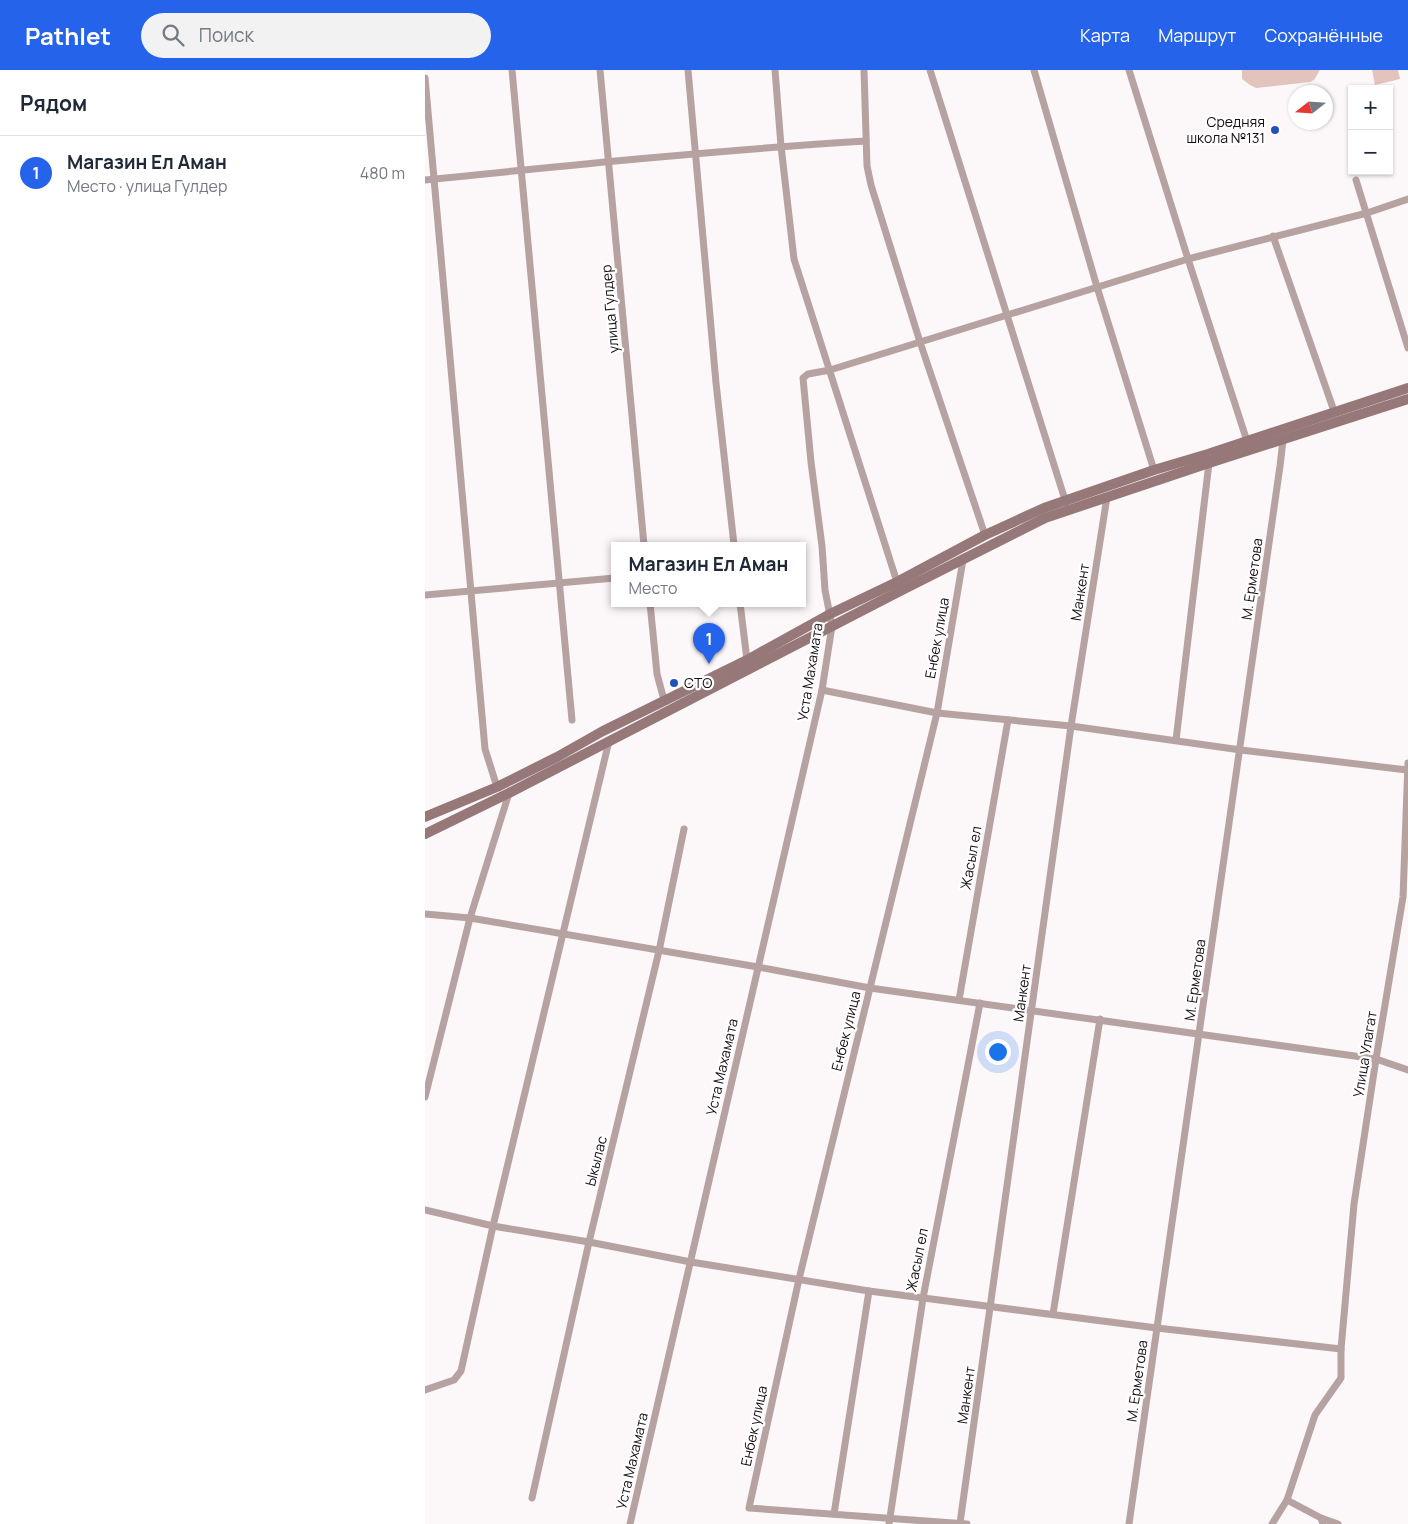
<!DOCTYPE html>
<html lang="ru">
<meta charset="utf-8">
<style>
body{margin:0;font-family:Manrope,sans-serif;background:#f2f2f3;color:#1f2937}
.controls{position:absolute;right:15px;top:15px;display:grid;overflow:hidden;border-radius:0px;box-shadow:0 1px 4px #0004}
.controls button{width:45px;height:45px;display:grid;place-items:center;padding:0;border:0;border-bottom:1px solid #e0e1e3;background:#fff;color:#1f2937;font:25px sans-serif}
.compass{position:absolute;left:863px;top:15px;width:45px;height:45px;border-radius:50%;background:#fff;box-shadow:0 1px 4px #0004;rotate:253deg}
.you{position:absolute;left:572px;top:981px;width:18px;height:18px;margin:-12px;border:4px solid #fff;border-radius:50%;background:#1a73e8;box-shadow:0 0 0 8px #1a73e833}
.badge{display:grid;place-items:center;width:32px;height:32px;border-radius:50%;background:#2563eb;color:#fff;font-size:16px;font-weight:700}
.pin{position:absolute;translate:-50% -41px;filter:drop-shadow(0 1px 2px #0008)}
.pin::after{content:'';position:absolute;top:26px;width:18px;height:15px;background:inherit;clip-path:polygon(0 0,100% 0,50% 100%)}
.popup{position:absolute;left:186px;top:472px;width:195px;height:65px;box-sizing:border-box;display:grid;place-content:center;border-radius:0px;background:#fff;filter:drop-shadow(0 1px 4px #0005);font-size:16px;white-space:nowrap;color:#747a83}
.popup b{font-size:19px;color:#1f2937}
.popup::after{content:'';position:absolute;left:50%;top:100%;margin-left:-10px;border:10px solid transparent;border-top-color:#fff}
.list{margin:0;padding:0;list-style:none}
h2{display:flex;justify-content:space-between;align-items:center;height:65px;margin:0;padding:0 20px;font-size:21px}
h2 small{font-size:16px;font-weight:400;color:#747a83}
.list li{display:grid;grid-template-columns:32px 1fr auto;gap:15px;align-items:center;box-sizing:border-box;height:75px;padding:0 20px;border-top:1px solid #e0e1e3}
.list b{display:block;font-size:19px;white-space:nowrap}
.list p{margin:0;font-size:16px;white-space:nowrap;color:#747a83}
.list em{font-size:16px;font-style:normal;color:#747a83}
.icon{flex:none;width:28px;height:28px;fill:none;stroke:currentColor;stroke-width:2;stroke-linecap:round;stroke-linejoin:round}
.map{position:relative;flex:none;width:983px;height:1454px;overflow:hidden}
header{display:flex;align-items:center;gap:30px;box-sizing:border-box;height:70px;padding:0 25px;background:#2563eb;color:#fff}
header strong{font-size:24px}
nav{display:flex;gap:28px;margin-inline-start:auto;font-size:18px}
.search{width:350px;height:45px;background:#f2f2f3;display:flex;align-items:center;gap:12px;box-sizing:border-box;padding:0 18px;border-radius:28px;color:#747a83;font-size:19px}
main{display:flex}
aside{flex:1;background:#fff}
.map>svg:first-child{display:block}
.green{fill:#e2c4bc}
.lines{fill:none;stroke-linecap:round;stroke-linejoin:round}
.street{stroke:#b7a2a2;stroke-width:7}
.secondary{stroke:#967879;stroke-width:10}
.poi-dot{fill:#2151be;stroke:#fff;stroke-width:2}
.labels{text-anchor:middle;stroke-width:4.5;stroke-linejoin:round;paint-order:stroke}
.poi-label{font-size:14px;fill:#170f11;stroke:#fff;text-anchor:end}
.street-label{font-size:14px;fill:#170f11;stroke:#fff}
</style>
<header>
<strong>Pathlet</strong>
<div class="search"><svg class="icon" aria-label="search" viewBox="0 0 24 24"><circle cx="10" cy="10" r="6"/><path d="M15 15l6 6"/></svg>Поиск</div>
<nav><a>Карта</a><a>Маршрут</a><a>Сохранённые</a></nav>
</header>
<main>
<aside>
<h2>Рядом<small></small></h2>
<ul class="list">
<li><span class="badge">1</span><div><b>Магазин Ел Аман</b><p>Место · улица Гулдер</p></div><em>480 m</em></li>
</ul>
</aside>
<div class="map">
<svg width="983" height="1454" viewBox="0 0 983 1454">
<rect width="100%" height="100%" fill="#fcf7f9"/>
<!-- green -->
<g class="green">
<polygon points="817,0 895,0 889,10 885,12 831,18 825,15 817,9"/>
<polygon points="947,0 973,0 975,9 950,15"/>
</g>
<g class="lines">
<!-- street -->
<g class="street">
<polyline points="87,0 147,650"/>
<polyline points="175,0 219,475"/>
<polyline points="263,0 291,313 309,475"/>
<polyline points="350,0 356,76 369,189 472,512"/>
<polyline points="439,0 442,96 446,115 495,272 560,465"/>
<polyline points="505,0 641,433"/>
<polyline points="609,0 672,217 729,400"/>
<polyline points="704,0 763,189 822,371"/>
<polyline points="0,8 60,679 72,717"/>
<path d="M 0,110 C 147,95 294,80 441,71"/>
<polyline points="931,110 983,278"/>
<polyline points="848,166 909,341"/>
<polyline points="538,490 512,643 374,1209 324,1438 542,1454"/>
<polyline points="0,525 190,508"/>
<polyline points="225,533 232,604 239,630"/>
<polyline points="315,533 322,590"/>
<polyline points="397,620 512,643 646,656 816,680 982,700"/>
<polyline points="751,670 784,393"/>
<polyline points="0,844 45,848 333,897 445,918 951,989 983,1000"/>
<polyline points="534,930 583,650"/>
<polyline points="0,1027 45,848 84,723"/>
<polyline points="0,1140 68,1156 164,1172 266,1192 444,1221 732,1258 916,1279"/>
<polyline points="628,1244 675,949"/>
<polyline points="0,1320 29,1310 36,1301 68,1156 184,671"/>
<polyline points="107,1428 164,1172 234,881 259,759"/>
<polyline points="862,1430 896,1448 898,1454"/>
<polyline points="409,1444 444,1221"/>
<polyline points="896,1448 913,1454"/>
<polyline points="535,1453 646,656 682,427"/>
<polyline points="205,1454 397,620 407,556 400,520 397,476 386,392 378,308 383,304 405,300 763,189 942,143 983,129"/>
<polyline points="464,1454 498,1228 555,933"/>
<polyline points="704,1454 855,396 858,370"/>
<polyline points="847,1454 862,1430 890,1345 916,1308 916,1279 929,1134 951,989 978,827 983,693"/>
</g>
<!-- secondary -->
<g class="secondary">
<polyline points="0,747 72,717 132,687 178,661 322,590 405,544 472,512 560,465 619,438 729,400 783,384 983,318"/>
<polyline points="0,764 84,723 477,520 620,448 784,393 983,329"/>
</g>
</g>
<!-- markers -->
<g class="poi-dot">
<circle cx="850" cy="60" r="5"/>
<circle cx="249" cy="613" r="5"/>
</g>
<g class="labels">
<!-- poi labels -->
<g class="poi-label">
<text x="840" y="57">Средняя<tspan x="840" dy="16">школа №131</tspan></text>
<text x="259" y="618" text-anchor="start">СТО</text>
</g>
<!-- street labels -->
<g class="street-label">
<text transform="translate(185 239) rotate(-95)" y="5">улица Гулдер</text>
<text transform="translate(827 509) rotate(-82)" y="5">М. Ерметова</text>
<text transform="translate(655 522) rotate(-81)" y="5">Манкент</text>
<text transform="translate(512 568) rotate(-80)" y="5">Енбек улица</text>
<text transform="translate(385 602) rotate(-81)" y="5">Уста Махамата</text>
<text transform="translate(546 788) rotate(-80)" y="5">Жасыл ел</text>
<text transform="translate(770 910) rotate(-82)" y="5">М. Ерметова</text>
<text transform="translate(597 923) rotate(-82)" y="5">Манкент</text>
<text transform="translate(421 961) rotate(-76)" y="5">Енбек улица</text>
<text transform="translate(940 984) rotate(-81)" y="5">Улица Улагат</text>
<text transform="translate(297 997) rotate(-77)" y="5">Уста Махамата</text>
<text transform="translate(171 1091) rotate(-76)" y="5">Ыкылас</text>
<text transform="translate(492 1190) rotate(-79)" y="5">Жасыл ел</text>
<text transform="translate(712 1311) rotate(-82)" y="5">М. Ерметова</text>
<text transform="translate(541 1325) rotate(-82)" y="5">Манкент</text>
<text transform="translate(329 1356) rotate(-78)" y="5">Енбек улица</text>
<text transform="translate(207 1391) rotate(-77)" y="5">Уста Махамата</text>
</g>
</g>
</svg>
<div class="controls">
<button>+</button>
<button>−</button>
</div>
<svg class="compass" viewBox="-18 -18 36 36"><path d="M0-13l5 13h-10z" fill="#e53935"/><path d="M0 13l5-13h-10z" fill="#747a83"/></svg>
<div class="you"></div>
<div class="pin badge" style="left:284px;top:594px">1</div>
<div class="popup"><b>Магазин Ел Аман</b>Место</div>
</div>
</main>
